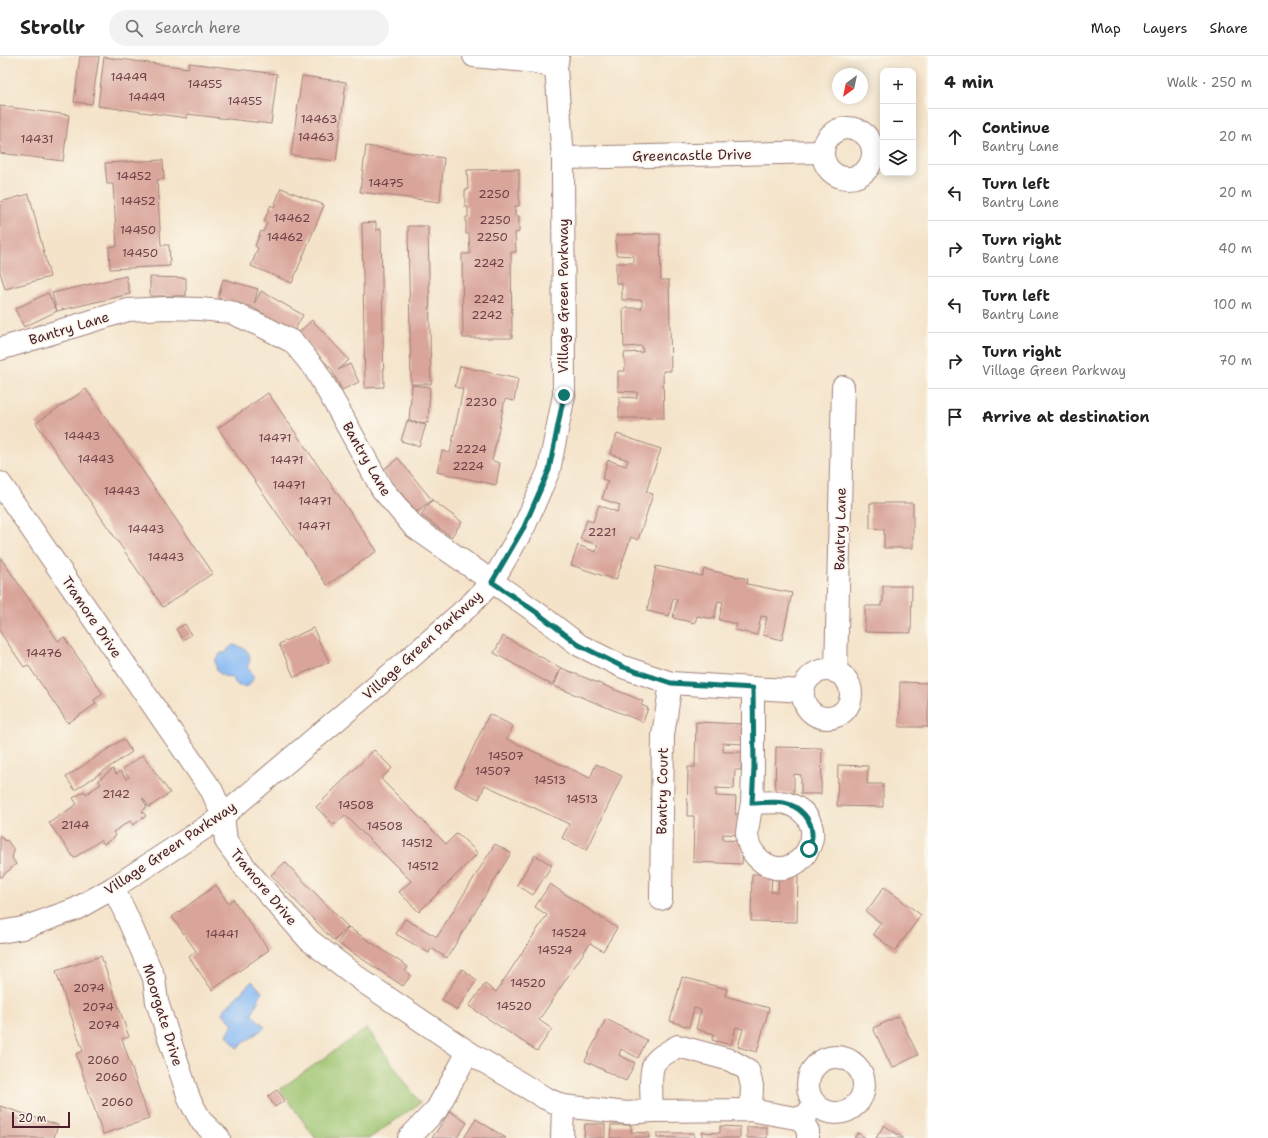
<!DOCTYPE html>
<meta charset="utf-8">
<style>
body{margin:0;font-family:"Shantell Sans",sans-serif;background:#f2f2f2;color:#222}
.controls{position:absolute;right:12px;top:12px;display:grid;overflow:hidden;border-radius:8px;box-shadow:0 2px 10px #0003}
.controls button{width:36px;height:36px;display:grid;place-items:center;padding:0;border:0;border-bottom:1px solid #e0e0e0;background:#fff;color:#222;font:20px sans-serif}
.compass{position:absolute;left:832px;top:12px;width:36px;height:36px;border-radius:50%;background:#fff;box-shadow:0 2px 10px #0003;rotate:213deg}
.scale{position:absolute;left:12px;bottom:10px;width:58px;box-sizing:border-box;padding-left:4px;border:2px solid #4a1f2b;border-top:0;font-size:11px;line-height:14px;white-space:nowrap;color:#4a1f2b;-webkit-text-stroke:3px #fbf7ec;paint-order:stroke}
.stop{position:absolute;width:12px;height:12px;margin:-9px;border:3px solid #0f766e;border-radius:50%;background:#fff}
.stop.end{background:#0f766e;border-color:#fff;box-shadow:0 1px 4px #0008}
.list{margin:0;padding:0;list-style:none}
h2{display:flex;justify-content:space-between;align-items:center;height:52px;margin:0;padding:0 16px;font-size:17px}
h2 small{font-size:13px;font-weight:400;color:#767676}
.list li{display:grid;grid-template-columns:26px 1fr auto;gap:12px;align-items:center;box-sizing:border-box;height:56px;padding:0 16px;border-top:1px solid #e0e0e0}
.list b{display:block;font-size:15px;white-space:nowrap}
.list p{margin:0;font-size:13px;white-space:nowrap;color:#767676}
.list em{font-size:13px;font-style:normal;color:#767676}
.icon{flex:none;width:22px;height:22px;fill:none;stroke:currentColor;stroke-width:2;stroke-linecap:round;stroke-linejoin:round}
.map{position:relative;flex:none;width:928px;height:1082px;overflow:hidden}
header{display:flex;align-items:center;gap:24px;box-sizing:border-box;height:56px;padding:0 20px;background:#fff;border-bottom:1px solid #e0e0e0}
header strong{font-size:19px}
nav{display:flex;gap:22px;margin-inline-start:auto;font-size:14px}
.search{width:280px;height:36px;background:#f2f2f2;display:flex;align-items:center;gap:10px;box-sizing:border-box;padding:0 14px;border-radius:22px;color:#767676;font-size:15px}
main{display:flex}
aside{flex:1;background:#fff}
.map>svg:first-child{display:block}
.green{fill:#9dc46f;stroke:#74724d}
.water{fill:#87baf4;stroke:#686c90}
.building{fill:#d9a49a}
.lines{fill:none;stroke-linecap:round;stroke-linejoin:round}
.minor-casing{stroke:#9f817a;stroke-width:24}
.minor{stroke:#fff;stroke-width:22}
.route{stroke:#0f766e;stroke-width:5}
.labels{text-anchor:middle;stroke-width:3.5;stroke-linejoin:round;paint-order:stroke}
.number-label{font-size:12px;fill:#6e4047}
.street-label{font-size:14px;fill:#4a1f2b;stroke:#fbf7ec}
</style>
<header>
<strong>Strollr</strong>
<div class="search"><svg class="icon" aria-label="search" viewBox="0 0 24 24"><circle cx="10" cy="10" r="6"/><path d="M15 15l6 6"/></svg>Search here</div>
<nav><a>Map</a><a>Layers</a><a>Share</a></nav>
</header>
<main>
<div class="map">
<svg width="928" height="1082" viewBox="0 0 928 1082">
<rect width="100%" height="100%" fill="#fbf7ec"/>
<filter id="ink" filterUnits="userSpaceOnUse"><feTurbulence type="fractalNoise" baseFrequency=".025" numOctaves="2"/><feDisplacementMap in="SourceGraphic" scale="8" xChannelSelector="R" yChannelSelector="G"/><feConvolveMatrix kernelMatrix="1 2 1 2 8 2 1 2 1" color-interpolation-filters="sRGB"/></filter>
<filter id="wash" filterUnits="userSpaceOnUse"><feTurbulence type="fractalNoise" baseFrequency=".012" numOctaves="4" result="noise"/><feDisplacementMap in="SourceGraphic" scale="16" xChannelSelector="R" yChannelSelector="G"/><feGaussianBlur stdDeviation="0.9" result="paint"/><feColorMatrix in="noise" values="0 0 0 0 0 0 0 0 0 0 0 0 0 0 0 0 0 1.4 0 .05"/><feComposite in="paint" operator="in"/></filter>
<g filter="url(#wash)">
<rect width="100%" height="100%" fill="#f4e3c9"/>
<!-- green -->
<polygon class="green" points="367,972 420,1047 370,1082 315,1082 280,1033"/>
<!-- water -->
<g class="water">
<path d="M 233,589 C 245,591 255,598 247,611 C 254,620 256,621 248,630 C 239,632 236,629 232,621 L 224,620 L 217,615 L 215,604 L 221,597 L 226,597 L 228,593 Z"/>
<polygon points="252,925 262,936 252,958 265,971 237,992 227,979 233,968 222,956"/>
</g>
<g id="blocks">
<!-- building -->
<g class="building">
<polygon points="80,0 99,0 92,48 74,46"/>
<polygon points="104,1 188,12 189,7 277,18 271,68 187,58 187,62 98,50"/>
<polygon points="302,20 346,26 336,105 291,99"/>
<polygon points="0,50 69,59 63,105 0,97"/>
<polygon points="366,90 444,102 440,146 360,136"/>
<polygon points="163,104 164,123 157,124 161,189 169,189 170,210 110,213 109,191 117,190 113,128 107,128 105,107"/>
<polygon points="519,113 519,150 515,150 515,160 519,160 519,176 515,177 516,196 511,196 512,282 463,282 462,198 470,198 469,178 466,178 466,161 468,161 468,151 465,151 465,134 468,134 467,114"/>
<polygon points="281,132 324,149 292,227 251,210 258,192 255,190 261,175 263,176 267,167 264,165 271,149 274,151"/>
<polygon points="29,138 50,221 5,233 0,216 0,146"/>
<polygon points="376,166 376,174 381,173 384,331 365,332 362,167"/>
<polygon points="408,170 428,170 431,328 411,328"/>
<polygon points="660,178 661,224 669,224 671,315 663,315 664,362 619,362 619,341 637,342 637,336 618,335 618,315 625,315 624,297 643,296 642,290 624,291 623,252 642,252 642,244 622,244 622,228 616,227 616,207 634,207 634,200 616,199 616,179"/>
<polygon points="126,220 130,238 57,255 52,237"/>
<polygon points="150,221 186,222 186,240 150,240"/>
<polygon points="223,223 258,233 254,248 261,235 303,259 294,275 252,251 218,242"/>
<polygon points="48,237 57,255 24,271 15,253"/>
<polygon points="312,264 349,304 338,314 350,308 359,326 342,334 333,317 334,316 298,277"/>
<polygon points="460,310 518,323 514,345 505,343 492,405 500,407 496,429 437,416 442,395 450,397 463,333 455,331"/>
<polygon points="412,329 430,331 428,367 409,365"/>
<polygon points="86,333 213,517 163,551 36,367"/>
<polygon points="268,337 377,495 327,529 218,372"/>
<polygon points="407,365 426,369 419,390 401,385"/>
<polygon points="617,378 661,393 646,436 653,438 638,484 631,481 616,524 571,509 578,489 596,496 598,489 580,483 587,464 593,466 599,449 617,456 620,449 602,443 608,425 602,423 608,404 626,410 628,404 610,398"/>
<polygon points="398,402 432,444 417,456 382,415"/>
<polygon points="432,444 462,466 451,481 421,459"/>
<polygon points="870,447 913,447 913,492 884,492 884,473 870,472"/>
<polygon points="0,501 58,585 64,581 103,638 94,644 96,648 68,667 28,609 24,611 0,576"/>
<polygon points="656,510 702,520 704,513 748,523 747,528 792,537 782,584 763,579 767,561 761,560 757,579 735,574 737,568 719,564 723,546 718,545 714,563 697,560 695,567 673,562 677,543 673,542 669,560 647,555"/>
<polygon points="883,530 912,530 911,577 865,576 865,550 881,550 881,546 883,546"/>
<polygon points="185,568 191,579 183,584 176,573"/>
<polygon points="313,572 329,606 294,621 279,588"/>
<polygon points="503,580 561,612 552,629 494,597"/>
<polygon points="561,612 643,645 641,649 648,652 643,666 554,630"/>
<polygon points="900,626 928,627 928,671 899,671"/>
<polygon points="489,658 513,670 507,683 590,722 596,708 622,720 587,794 562,782 569,768 485,729 479,743 455,731"/>
<polygon points="696,666 744,668 743,688 723,687 723,696 742,696 741,714 735,714 734,733 716,732 716,740 736,741 735,758 743,758 743,779 723,778 723,784 743,785 742,808 693,806 694,760 687,760 688,711 695,711"/>
<polygon points="123,683 132,696 75,734 66,721"/>
<polygon points="776,691 822,692 821,738 801,738 801,719 794,718 794,737 775,737"/>
<polygon points="374,694 392,712 381,723 446,788 457,777 478,797 419,856 399,836 411,825 345,759 334,769 316,751"/>
<polygon points="143,699 170,737 149,751 143,742 142,743 147,751 142,755 146,760 133,769 130,765 113,776 116,780 104,788 101,784 74,802 49,767 77,748 73,742 84,735 86,738 101,728 98,724 113,713 116,718 121,715 126,723 129,721 123,713"/>
<polygon points="838,709 868,710 867,728 883,728 883,751 837,750"/>
<polygon points="0,779 5,785 7,784 14,794 12,802 16,808 0,822"/>
<polygon points="495,788 511,797 447,902 431,892 429,897 396,878 405,863 437,881"/>
<polygon points="535,799 552,809 533,839 517,829"/>
<polygon points="285,806 348,871 334,885 271,819"/>
<polygon points="752,818 772,818 771,836 778,836 779,818 798,819 797,866 751,865"/>
<polygon points="550,828 617,872 603,895 590,887 539,964 552,973 537,995 469,950 485,928 496,936 547,859 535,851"/>
<polygon points="216,829 228,847 233,843 269,894 212,934 189,901 196,895 172,861"/>
<polygon points="884,831 921,859 895,895 873,878 881,867 866,856"/>
<polygon points="348,871 408,911 405,915 411,919 403,930 338,887"/>
<polygon points="101,900 129,981 122,983 149,1063 103,1078 76,998 83,995 56,915"/>
<polygon points="462,913 477,924 457,954 442,944"/>
<polygon points="682,921 727,933 725,940 769,952 757,996 738,991 743,973 736,971 731,989 712,984 714,978 696,973 701,954 694,952 689,971 670,965"/>
<polygon points="899,960 918,999 892,1012 873,972"/>
<polygon points="606,963 647,984 638,1002 621,993 619,999 635,1007 626,1025 585,1005"/>
<polygon points="277,1034 285,1044 275,1051 268,1040"/>
<polygon points="0,1050 58,1069 54,1082 0,1082"/>
<polygon points="450,1055 467,1067 457,1082 432,1082"/>
<polygon points="476,1063 506,1082 464,1082"/>
<polygon points="585,1068 605,1068 605,1082 584,1082"/>
<polygon points="611,1069 631,1069 631,1076 649,1077 649,1082 610,1082"/>
<polygon points="884,1069 903,1082 876,1082"/>
<polygon points="720,1070 740,1071 740,1082 702,1082 702,1076 720,1077"/>
<rect x="747" y="1071" width="20" height="11"/>
<rect x="657" y="1077" width="37" height="5"/>
<polygon points="858,1077 866,1082 854,1082"/>
</g>
</g>
</g>
<g filter="url(#ink)">
<use href="#blocks" fill-opacity="0" stroke="#9f817a" stroke-width="1"/>
<g class="lines">
<!-- minor casing -->
<g class="minor-casing">
<g id="minor">
<polyline points="474,0 536,6 556,12"/>
<circle cx="848" cy="97" r="25"/>
<polyline points="563,102 822,96"/>
<polyline points="0,293 128,254 166,252 200,253 230,256 264,271 293,286 315,313 337,351 382,433 414,471 536,556 579,589 623,611 671,627 803,635"/>
<polyline points="0,427 212,735 223,760 226,785 247,814 309,884 364,926 468,996 545,1042 563,1050 627,1057 652,1055 751,1054 801,1063 816,1049"/>
<circle cx="827" cy="638" r="24"/>
<polyline points="836,615 843,331"/>
<path d="M 752,747 C 762,747 776,745 786,747 C 842,765 796,836 760,804 C 752,797 747,788 747,777 C 748,767 750,757 752,747 Z"/>
<polyline points="752,747 753,713 753,632"/>
<polyline points="113,832 124,854 154,922 157,946 190,1045 202,1066 219,1082"/>
<polyline points="661,843 663,679 671,627"/>
<polyline points="0,876 23,872 76,853 113,832 223,760 416,597 471,548 492,526 524,471 549,414 564,339 563,102 556,12 558,0"/>
<circle cx="836" cy="1029" r="28"/>
<path d="M 652,1055 C 652,1044 649,1018 654,1008 C 657,1001 672,994 678,990 L 730,1004 L 748,1014 L 752,1030 L 751,1054"/>
<polyline points="801,1063 808,1075 808,1082"/>
<polyline points="409,1082 437,1053 468,996"/>
<polyline points="562,1082 563,1050"/>
</g>
</g>
<!-- minor -->
<use href="#minor" class="minor"/>
</g>
</g>
<g class="lines" filter="url(#ink)">
<!-- route -->
<path class="route" d="M 564,339 L 549,414 L 524,471 L 492,526 L 536,556 L 579,589 L 623,611 L 671,627 L 753,632 L 754,712 L 752,747 C 762,747 774,745 784,747 C 800,750 813,764 812,780 C 812,784 810,789 809,793"/>
</g>
<g class="labels">
<!-- number labels -->
<g class="number-label">
<text x="129" y="25">14449</text>
<text x="205" y="32">14455</text>
<text x="147" y="45">14449</text>
<text x="245" y="49">14455</text>
<text x="319" y="67">14463</text>
<text x="316" y="85">14463</text>
<text x="37" y="87">14431</text>
<text x="134" y="124">14452</text>
<text x="386" y="131">14475</text>
<text x="494" y="142">2250</text>
<text x="138" y="149">14452</text>
<text x="292" y="166">14462</text>
<text x="495" y="168">2250</text>
<text x="138" y="178">14450</text>
<text x="285" y="185">14462</text>
<text x="492" y="185">2250</text>
<text x="140" y="201">14450</text>
<text x="489" y="211">2242</text>
<text x="489" y="247">2242</text>
<text x="487" y="263">2242</text>
<text x="481" y="350">2230</text>
<text x="82" y="384">14443</text>
<text x="275" y="386">14471</text>
<text x="471" y="397">2224</text>
<text x="96" y="407">14443</text>
<text x="287" y="408">14471</text>
<text x="468" y="414">2224</text>
<text x="289" y="433">14471</text>
<text x="122" y="439">14443</text>
<text x="315" y="449">14471</text>
<text x="314" y="474">14471</text>
<text x="146" y="477">14443</text>
<text x="602" y="480">2221</text>
<text x="166" y="505">14443</text>
<text x="44" y="601">14476</text>
<text x="506" y="704">14507</text>
<text x="493" y="719">14507</text>
<text x="550" y="728">14513</text>
<text x="116" y="742">2142</text>
<text x="582" y="747">14513</text>
<text x="356" y="753">14508</text>
<text x="75" y="773">2144</text>
<text x="385" y="774">14508</text>
<text x="417" y="791">14512</text>
<text x="423" y="814">14512</text>
<text x="569" y="881">14524</text>
<text x="222" y="882">14441</text>
<text x="555" y="898">14524</text>
<text x="528" y="931">14520</text>
<text x="89" y="936">2074</text>
<text x="514" y="954">14520</text>
<text x="98" y="955">2074</text>
<text x="104" y="973">2074</text>
<text x="103" y="1008">2060</text>
<text x="111" y="1025">2060</text>
<text x="117" y="1050">2060</text>
</g>
<!-- street labels -->
<g class="street-label">
<text transform="translate(692 99) rotate(-1)" y="5">Greencastle Drive</text>
<text transform="translate(563 240) rotate(-90)" y="5">Village Green Parkway</text>
<text transform="translate(69 272) rotate(-17)" y="5">Bantry Lane</text>
<text transform="translate(367 403) rotate(60)" y="5">Bantry Lane</text>
<text transform="translate(840 473) rotate(-89)" y="5">Bantry Lane</text>
<text transform="translate(92 561) rotate(56)" y="5">Tramore Drive</text>
<text transform="translate(422 589) rotate(-42)" y="5">Village Green Parkway</text>
<text transform="translate(662 735) rotate(-89)" y="5">Bantry Court</text>
<text transform="translate(170 792) rotate(-34)" y="5">Village Green Parkway</text>
<text transform="translate(264 831) rotate(50)" y="5">Tramore Drive</text>
<text transform="translate(163 959) rotate(73)" y="5">Moorgate Drive</text>
</g>
</g>
</svg>
<div class="controls">
<button>+</button>
<button>−</button>
<button><svg class="icon" aria-label="layers" viewBox="0 0 24 24"><path d="M12 4l9 5-9 5-9-5zM3 14l9 5 9-5"/></svg></button>
</div>
<svg class="compass" viewBox="-18 -18 36 36"><path d="M0-13l5 13h-10z" fill="#e53935"/><path d="M0 13l5-13h-10z" fill="#767676"/></svg>
<div class="scale">20 m</div>
<div class="stop" style="left:809px;top:793px"></div>
<div class="stop end" style="left:564px;top:339px"></div>
</div>
<aside>
<h2>4 min<small>Walk · 250 m</small></h2>
<ul class="list">
<li><svg class="icon" aria-label="ahead" viewBox="0 0 24 24"><path d="M12 20V5M6 11l6-6 6 6"/></svg><div><b>Continue</b><p>Bantry Lane</p></div><em>20 m</em></li>
<li><svg class="icon" aria-label="left" viewBox="0 0 24 24"><path d="M17 20v-9H6M10 6l-5 5 5 5"/></svg><div><b>Turn left</b><p>Bantry Lane</p></div><em>20 m</em></li>
<li><svg class="icon" aria-label="right" viewBox="0 0 24 24"><path d="M7 20v-9h11M14 6l5 5-5 5"/></svg><div><b>Turn right</b><p>Bantry Lane</p></div><em>40 m</em></li>
<li><svg class="icon" aria-label="left" viewBox="0 0 24 24"><path d="M17 20v-9H6M10 6l-5 5 5 5"/></svg><div><b>Turn left</b><p>Bantry Lane</p></div><em>100 m</em></li>
<li><svg class="icon" aria-label="right" viewBox="0 0 24 24"><path d="M7 20v-9h11M14 6l5 5-5 5"/></svg><div><b>Turn right</b><p>Village Green Parkway</p></div><em>70 m</em></li>
<li><svg class="icon" aria-label="arrive" viewBox="0 0 24 24"><path d="M6 21V4h12l-3 4 3 4H6"/></svg><div><b>Arrive at destination</b></div></li>
</ul>
</aside>
</main>
